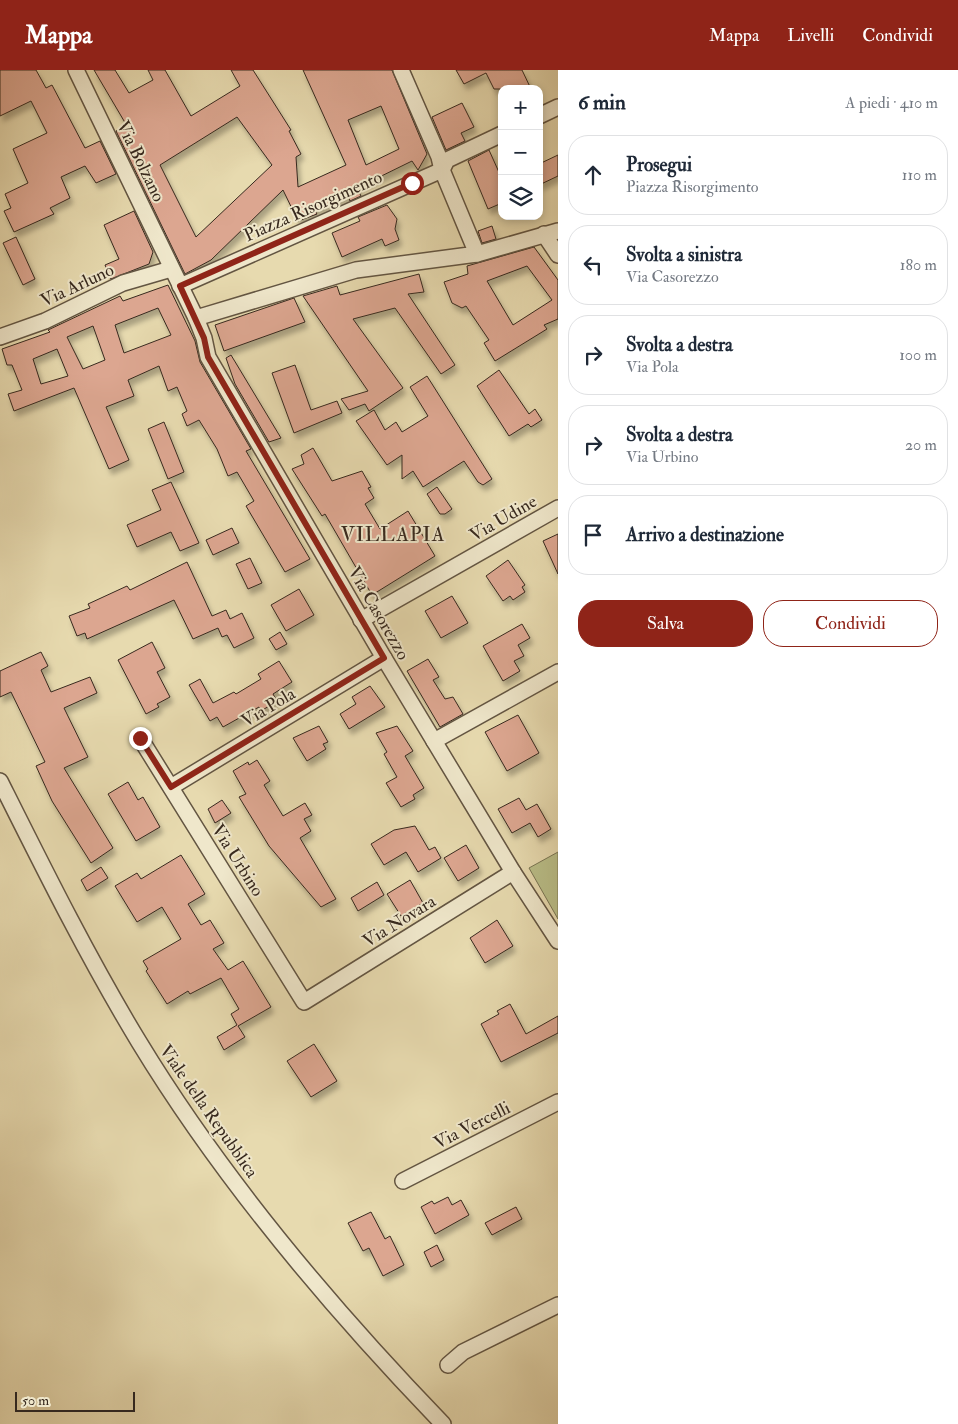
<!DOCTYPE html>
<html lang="it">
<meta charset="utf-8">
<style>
body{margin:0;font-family:"IM FELL Double Pica",serif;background:#f2f2f3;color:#1f2937}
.controls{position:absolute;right:15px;top:15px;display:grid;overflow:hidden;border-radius:10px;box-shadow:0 2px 8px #0003}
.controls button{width:45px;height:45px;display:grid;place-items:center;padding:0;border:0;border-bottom:1px solid #e0e1e3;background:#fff;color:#1f2937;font:25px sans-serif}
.scale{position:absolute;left:15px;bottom:12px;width:120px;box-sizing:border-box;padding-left:5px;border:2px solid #37291e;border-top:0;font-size:14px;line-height:18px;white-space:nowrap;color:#37291e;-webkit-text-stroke:4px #efe7cb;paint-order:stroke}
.stop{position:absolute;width:15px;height:15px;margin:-11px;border:4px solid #8f2418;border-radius:50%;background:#fff}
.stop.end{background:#8f2418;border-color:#fff;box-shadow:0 1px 5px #0008}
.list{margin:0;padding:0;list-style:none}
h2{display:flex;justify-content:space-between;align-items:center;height:65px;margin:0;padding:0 20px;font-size:21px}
h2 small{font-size:16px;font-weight:400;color:#747a83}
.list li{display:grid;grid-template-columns:32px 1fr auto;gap:15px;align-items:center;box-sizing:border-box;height:80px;margin:0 10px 10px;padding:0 10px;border:1px solid #e0e1e3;border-radius:20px}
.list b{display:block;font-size:19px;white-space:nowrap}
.list p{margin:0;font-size:16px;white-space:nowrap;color:#747a83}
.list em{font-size:16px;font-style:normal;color:#747a83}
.actions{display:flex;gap:10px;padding:15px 20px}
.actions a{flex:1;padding:11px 0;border:1px solid #8f2418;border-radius:20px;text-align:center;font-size:18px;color:#8f2418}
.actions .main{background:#8f2418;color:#fff}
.icon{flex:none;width:28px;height:28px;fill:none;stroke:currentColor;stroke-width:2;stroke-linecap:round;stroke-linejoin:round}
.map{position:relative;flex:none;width:558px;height:1354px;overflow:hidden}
header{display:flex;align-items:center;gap:30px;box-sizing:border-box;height:70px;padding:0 25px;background:#8f2418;color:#fff}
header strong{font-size:24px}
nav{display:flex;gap:28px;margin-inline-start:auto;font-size:18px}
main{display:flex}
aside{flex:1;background:#fff}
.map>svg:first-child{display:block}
.green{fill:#b9be88;stroke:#787453}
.building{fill:#dca690;stroke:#37291e;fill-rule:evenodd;filter:url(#shadow)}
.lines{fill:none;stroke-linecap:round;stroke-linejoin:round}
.minor-casing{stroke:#635542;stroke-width:18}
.minor{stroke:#efe7cb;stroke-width:15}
.route{stroke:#8f2418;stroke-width:6}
.labels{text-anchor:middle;stroke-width:4;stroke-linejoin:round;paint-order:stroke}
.street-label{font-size:18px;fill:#37291e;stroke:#efe7cb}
.quarter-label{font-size:20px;letter-spacing:1px;fill:#37291e;stroke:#efe7cb}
</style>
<header>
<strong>Mappa</strong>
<nav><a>Mappa</a><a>Livelli</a><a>Condividi</a></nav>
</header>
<main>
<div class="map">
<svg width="558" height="1354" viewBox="0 0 558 1354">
<defs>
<filter id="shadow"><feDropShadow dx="3" dy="5.5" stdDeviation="2.5" flood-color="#0004"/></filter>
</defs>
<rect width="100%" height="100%" fill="#e7daaf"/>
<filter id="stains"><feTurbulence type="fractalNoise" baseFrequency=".004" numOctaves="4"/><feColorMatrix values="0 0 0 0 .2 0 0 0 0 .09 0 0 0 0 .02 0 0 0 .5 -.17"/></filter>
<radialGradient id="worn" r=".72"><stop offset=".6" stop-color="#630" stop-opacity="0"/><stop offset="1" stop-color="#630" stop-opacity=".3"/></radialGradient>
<!-- green -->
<polygon class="green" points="558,782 558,849 529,798"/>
<!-- building -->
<g class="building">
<polygon points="0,0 36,0 46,18 52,15 85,78 100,71 116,104 96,113 85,96 61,107 70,128 50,138 54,144 14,162 4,141 11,138 5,124 28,113 13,79 47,63 31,31 0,46"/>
<path d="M 94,0 L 115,0 L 129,23 L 153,10 L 148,0 L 165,0 L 191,46 L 240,16 L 231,0 L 253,0 L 291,60 L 289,61 L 301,84 L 296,87 L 298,117 L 346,95 L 303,0 L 392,0 L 427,84 L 418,100 L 412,91 L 357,118 L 361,126 L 350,131 L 348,126 L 315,141 L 317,144 L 298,151 L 283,120 L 211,190 L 185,204 L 116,61 L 127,56 ZM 381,36 L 399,79 L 366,95 L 348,50 ZM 237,47 L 272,95 L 196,167 L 160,95 Z"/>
<polygon points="456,0 522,0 531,19 494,19 486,3 464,14"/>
<polygon points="462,33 474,57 461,63 465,71 446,80 432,47"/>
<polygon points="489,80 502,109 502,133 488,139 468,91"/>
<polygon points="558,85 558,106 539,115 539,94"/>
<polygon points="387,135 397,149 395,159 399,170 385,176 382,169 342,187 332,163 360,151 358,147"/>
<polygon points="134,141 153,182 149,194 111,209 105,195 119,189 104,155"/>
<polygon points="492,156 496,169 482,173 478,161"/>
<polygon points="16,167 35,209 23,215 3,173"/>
<path d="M 534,177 L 558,210 L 558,249 L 544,255 L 547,259 L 495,291 L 484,273 L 489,270 L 466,236 L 462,238 L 452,233 L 444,212 L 468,204 L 467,196 ZM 527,196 L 552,230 L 513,255 L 487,211 Z"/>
<polygon points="419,204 424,222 408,224 455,295 441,304 395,238 353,249 403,318 369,341 365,334 349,340 341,329 368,321 303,226 337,216 340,225"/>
<path d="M 168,215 L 195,271 L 200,292 L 251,379 L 246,381 L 310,489 L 285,502 L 246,436 L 254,431 L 237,402 L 228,406 L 217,379 L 199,350 L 187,356 L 182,344 L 187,341 L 177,317 L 168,321 L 159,296 L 128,310 L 134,326 L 106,337 L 129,390 L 109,399 L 74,318 L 14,341 L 8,324 L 22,320 L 12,295 L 7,295 L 2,279 L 50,262 L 48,260 L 120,226 L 123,231 ZM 158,238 L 171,265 L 124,283 L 115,255 ZM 93,256 L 105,290 L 83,299 L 67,267 ZM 57,279 L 68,306 L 41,314 L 33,289 Z"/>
<polygon points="294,228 305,252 224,281 215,255"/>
<polygon points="231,285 281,368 269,372 235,314 226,288"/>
<polygon points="295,295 311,340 337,331 342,343 294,363 272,303"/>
<polygon points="499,300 529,344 535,339 542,350 531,357 528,354 509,366 477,316"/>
<polygon points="427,306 492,409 483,415 478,412 464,391 423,417 413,401 402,409 402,385 387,395 356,351 374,340 385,360 396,352 402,362 428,346 410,317"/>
<polygon points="164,352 184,402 168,409 148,359"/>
<polygon points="313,378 332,411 362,401 371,417 368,418 374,428 365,434 380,459 408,441 435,486 372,525 325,444 322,446 292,399 304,394 301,385"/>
<polygon points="171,412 199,473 180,481 171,462 137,477 127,455 161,440 152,420"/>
<polygon points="437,417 452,439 445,444 440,444 427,424"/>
<polygon points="232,458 239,473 213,485 206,470"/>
<polygon points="558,464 558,504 543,471"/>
<polygon points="250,488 262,513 248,519 236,494"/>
<polygon points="508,490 525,515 522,517 525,522 513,530 510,526 503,531 486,506"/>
<polygon points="187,492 212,546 226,540 230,549 242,543 254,568 234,578 227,565 222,567 218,558 193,569 174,530 87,569 85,563 77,566 69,546 90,538 88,534 127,516 130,520"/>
<polygon points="299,519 314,545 286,561 271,535"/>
<polygon points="452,526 468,553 441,568 425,541"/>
<polygon points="522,554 530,568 518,575 524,586 514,591 520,601 503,611 483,576"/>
<polygon points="280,562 287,574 276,580 269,569"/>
<polygon points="152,572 165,598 157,602 170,627 157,634 159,637 146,644 118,590"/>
<polygon points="41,582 48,596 41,600 51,622 90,607 97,623 64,638 88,687 64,698 113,778 91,793 52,731 36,696 45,692 11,622 0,627 0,601"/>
<polygon points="428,589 439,607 433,610 445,629 453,627 463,644 440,657 407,601"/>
<polygon points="279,591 292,612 273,624 277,631 261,641 259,637 223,657 217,647 210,651 189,615 200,609 213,633 234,622 236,624 261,609 258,604"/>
<polygon points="370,616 385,637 349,659 340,644 356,634 352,627"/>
<polygon points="518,645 539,683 507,701 485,662"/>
<polygon points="319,656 328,672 323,674 326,679 307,691 293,668"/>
<polygon points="397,656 413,681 405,686 424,718 413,725 415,729 401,737 386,713 397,707 384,684 387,682 376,663"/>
<polygon points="257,690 270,711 264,715 283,746 305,733 312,745 304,749 311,761 300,768 336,829 321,837 269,776 239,727 246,724 233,701 248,692 249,695"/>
<polygon points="128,712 138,730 143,727 160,757 136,771 108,724"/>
<polygon points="519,728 526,740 537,734 551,759 538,767 530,753 512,763 498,739"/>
<polygon points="222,730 231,743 215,753 208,739"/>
<polygon points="415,756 429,780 435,777 441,788 418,802 406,782 384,795 371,774 394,760"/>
<polygon points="466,775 479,798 458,811 444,788"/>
<polygon points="181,785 205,824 188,834 201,855 210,850 224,873 213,879 228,900 243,891 271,937 238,956 245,967 224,980 217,967 237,955 231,944 239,939 221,908 190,924 188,921 167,934 146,901 148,899 143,891 181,869 162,837 137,852 115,816 137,803 141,809"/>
<polygon points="101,797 108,808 87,821 81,810"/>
<polygon points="410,810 423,833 401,846 387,824"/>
<polygon points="377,812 384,825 358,841 351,828"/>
<polygon points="497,850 513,876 485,893 470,868"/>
<polygon points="510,934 526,964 558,946 558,963 501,992 481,954 499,944 497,941"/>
<polygon points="314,974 337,1011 311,1027 287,991"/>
<polygon points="448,1127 452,1135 461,1130 469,1145 435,1164 421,1137 432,1131 434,1134"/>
<polygon points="516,1137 522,1149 492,1165 485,1153"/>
<polygon points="371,1142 385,1169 390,1166 404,1195 383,1206 369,1178 363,1181 348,1153"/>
<polygon points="437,1175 444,1190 431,1197 424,1182"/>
</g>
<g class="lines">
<!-- minor casing -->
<g class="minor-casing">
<g id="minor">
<polyline points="76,0 196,248 204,268 208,287 384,588 513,802 558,871"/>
<polyline points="401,0 439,87 442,100"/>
<polyline points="539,46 558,37"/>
<polyline points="442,100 447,90 502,64"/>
<polyline points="544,164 558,185"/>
<polyline points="477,184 558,161"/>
<polyline points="180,216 442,100 477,184 356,200 196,248"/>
<polyline points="0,267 45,251 123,213 171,199"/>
<polyline points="361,550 558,438"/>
<polyline points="140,668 304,932 513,802"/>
<polyline points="434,671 558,602"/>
<path d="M 0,711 C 44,799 88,888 139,972 C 221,1107 333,1240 443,1354"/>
<polyline points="171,717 384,588"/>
<polyline points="403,1111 558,1032"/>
<polyline points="448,1295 463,1282 558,1235"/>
</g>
</g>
<!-- minor -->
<use href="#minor" class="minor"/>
</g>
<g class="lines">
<!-- route -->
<polyline class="route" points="140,668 171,717 384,588 208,287 204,268 180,216 412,113"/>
</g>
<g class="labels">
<!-- street labels -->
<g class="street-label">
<text transform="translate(141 91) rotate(64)" y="6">Via Bolzano</text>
<text transform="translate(313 136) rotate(-24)" y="6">Piazza Risorgimento</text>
<text transform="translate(77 215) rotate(-25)" y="6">Via Arluno</text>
<text transform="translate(503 448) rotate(-30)" y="6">Via Udine</text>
<text transform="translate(379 543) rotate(60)" y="6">Via Casorezzo</text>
<text transform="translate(268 637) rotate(-31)" y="6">Via Pola</text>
<text transform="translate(238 790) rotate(58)" y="6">Via Urbino</text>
<text transform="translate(399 851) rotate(-32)" y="6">Via Novara</text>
<text transform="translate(209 1041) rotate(55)" y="6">Viale della Repubblica</text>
<text transform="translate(472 1055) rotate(-27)" y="6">Via Vercelli</text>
</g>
<!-- quarter labels -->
<g class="quarter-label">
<text x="393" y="471">VILLAPIA</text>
</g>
</g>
<rect width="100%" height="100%" filter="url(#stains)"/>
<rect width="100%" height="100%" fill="url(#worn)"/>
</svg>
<div class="controls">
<button>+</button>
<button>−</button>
<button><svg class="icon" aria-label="layers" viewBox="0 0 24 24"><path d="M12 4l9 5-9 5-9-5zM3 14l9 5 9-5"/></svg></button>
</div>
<div class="scale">50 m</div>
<div class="stop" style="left:412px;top:113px"></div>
<div class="stop end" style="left:140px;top:668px"></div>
</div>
<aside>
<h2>6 min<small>A piedi · 410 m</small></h2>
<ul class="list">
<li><svg class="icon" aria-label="ahead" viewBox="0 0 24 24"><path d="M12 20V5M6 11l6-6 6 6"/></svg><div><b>Prosegui</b><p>Piazza Risorgimento</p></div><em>110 m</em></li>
<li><svg class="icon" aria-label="left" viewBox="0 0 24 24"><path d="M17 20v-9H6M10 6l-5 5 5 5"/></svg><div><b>Svolta a sinistra</b><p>Via Casorezzo</p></div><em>180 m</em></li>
<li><svg class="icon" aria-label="right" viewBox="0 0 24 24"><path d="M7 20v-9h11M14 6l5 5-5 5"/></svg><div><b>Svolta a destra</b><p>Via Pola</p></div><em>100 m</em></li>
<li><svg class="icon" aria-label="right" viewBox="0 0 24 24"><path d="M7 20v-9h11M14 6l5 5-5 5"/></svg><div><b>Svolta a destra</b><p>Via Urbino</p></div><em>20 m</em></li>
<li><svg class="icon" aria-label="arrive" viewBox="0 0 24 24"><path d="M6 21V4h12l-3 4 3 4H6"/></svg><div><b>Arrivo a destinazione</b></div></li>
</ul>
<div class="actions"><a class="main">Salva</a><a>Condividi</a></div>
</aside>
</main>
